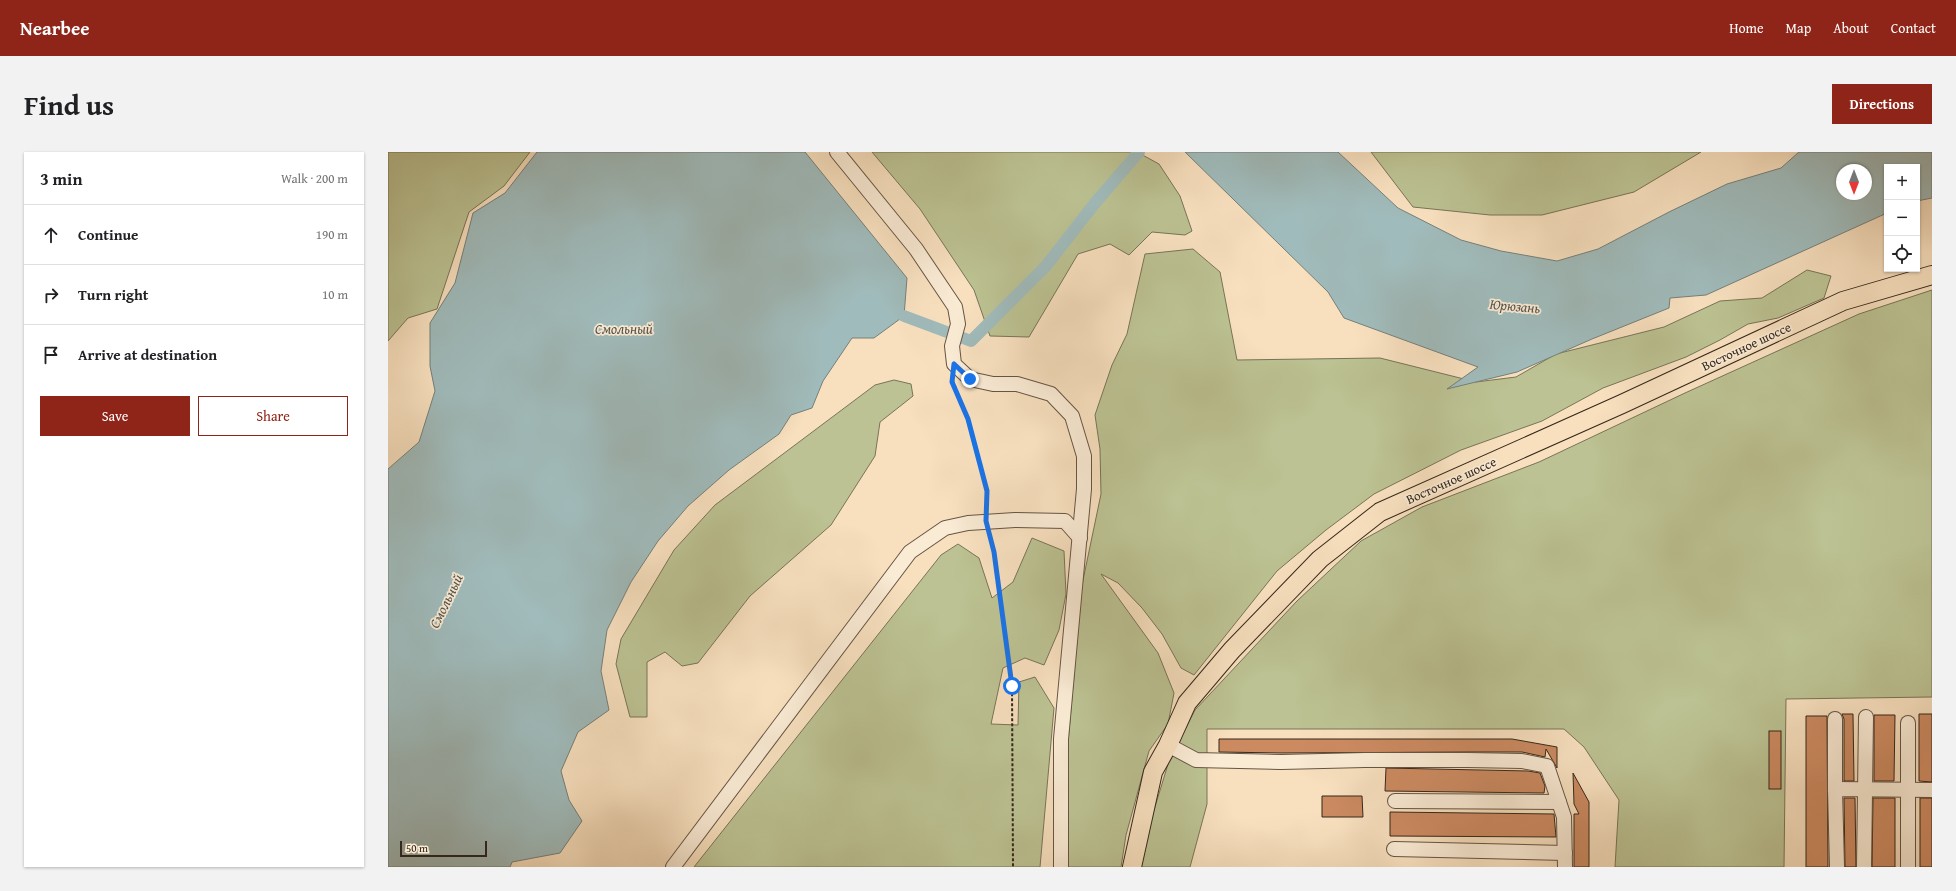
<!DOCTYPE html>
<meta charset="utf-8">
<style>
body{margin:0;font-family:"Gentium Book Plus",serif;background:#f2f2f2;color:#202124}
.controls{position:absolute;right:12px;top:12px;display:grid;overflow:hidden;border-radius:0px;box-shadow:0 1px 3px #0004}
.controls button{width:36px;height:36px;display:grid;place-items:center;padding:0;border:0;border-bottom:1px solid #e0e0e0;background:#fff;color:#202124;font:20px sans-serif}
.compass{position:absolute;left:1448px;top:12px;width:36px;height:36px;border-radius:50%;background:#fff;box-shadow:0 1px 3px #0004;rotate:180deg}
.scale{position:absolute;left:12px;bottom:10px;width:87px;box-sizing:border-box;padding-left:4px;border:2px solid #35271b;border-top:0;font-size:11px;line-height:14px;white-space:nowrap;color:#35271b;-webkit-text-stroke:3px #faebd5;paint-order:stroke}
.stop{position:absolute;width:12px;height:12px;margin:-9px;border:3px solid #1a73e8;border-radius:50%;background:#fff}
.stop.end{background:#1a73e8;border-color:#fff;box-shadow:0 1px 4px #0008}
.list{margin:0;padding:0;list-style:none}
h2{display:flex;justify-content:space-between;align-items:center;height:52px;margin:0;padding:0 16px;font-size:17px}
h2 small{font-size:13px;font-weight:400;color:#757577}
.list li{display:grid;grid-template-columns:26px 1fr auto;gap:12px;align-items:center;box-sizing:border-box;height:60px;padding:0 16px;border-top:1px solid #e0e0e0}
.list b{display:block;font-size:15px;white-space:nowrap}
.list em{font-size:13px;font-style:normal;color:#757577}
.actions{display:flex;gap:8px;padding:12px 16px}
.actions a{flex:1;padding:9px 0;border:1px solid #8f2418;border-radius:0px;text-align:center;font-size:14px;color:#8f2418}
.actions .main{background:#8f2418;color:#fff}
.icon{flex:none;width:22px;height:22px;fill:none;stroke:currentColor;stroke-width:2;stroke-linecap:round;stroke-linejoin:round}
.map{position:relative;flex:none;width:1544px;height:715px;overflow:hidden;border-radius:0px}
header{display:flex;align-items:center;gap:24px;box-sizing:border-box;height:56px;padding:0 20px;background:#8f2418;color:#fff}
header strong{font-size:19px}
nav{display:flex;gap:22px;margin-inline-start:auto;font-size:14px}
.intro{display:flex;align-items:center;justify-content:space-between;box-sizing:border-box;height:96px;padding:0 24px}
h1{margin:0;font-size:28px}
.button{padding:10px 18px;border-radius:0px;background:#8f2418;color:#fff;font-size:14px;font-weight:700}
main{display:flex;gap:24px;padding:0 24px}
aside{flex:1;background:#fff;border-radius:0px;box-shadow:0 1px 3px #0004}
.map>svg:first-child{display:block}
.green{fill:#bcc293;stroke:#787457}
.water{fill:#a0bbbb;stroke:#75807b;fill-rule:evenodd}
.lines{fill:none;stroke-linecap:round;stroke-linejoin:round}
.canal{stroke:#a0bbbb;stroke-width:12}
.building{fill:#cc8a61;stroke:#35271b}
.minor-casing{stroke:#654;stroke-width:16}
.major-casing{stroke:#35271b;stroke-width:20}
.path{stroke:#35271b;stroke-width:2;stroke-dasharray:3 2;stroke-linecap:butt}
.minor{stroke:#faebd5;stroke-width:14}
.major{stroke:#f8e0bf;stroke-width:18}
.route{stroke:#1a73e8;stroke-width:5}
.labels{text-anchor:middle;stroke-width:3.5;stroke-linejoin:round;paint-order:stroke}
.street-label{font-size:13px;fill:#35271b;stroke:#faebd5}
.water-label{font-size:14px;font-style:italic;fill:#55534b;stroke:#faebd5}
</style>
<header>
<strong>Nearbee</strong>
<nav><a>Home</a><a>Map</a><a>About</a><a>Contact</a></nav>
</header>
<div class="intro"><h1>Find us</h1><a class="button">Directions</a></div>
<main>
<aside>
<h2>3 min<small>Walk · 200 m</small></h2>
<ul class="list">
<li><svg class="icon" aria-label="ahead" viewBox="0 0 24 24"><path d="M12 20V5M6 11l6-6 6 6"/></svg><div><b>Continue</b></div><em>190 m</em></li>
<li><svg class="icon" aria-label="right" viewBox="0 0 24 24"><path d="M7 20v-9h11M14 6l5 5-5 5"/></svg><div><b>Turn right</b></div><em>10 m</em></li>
<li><svg class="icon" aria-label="arrive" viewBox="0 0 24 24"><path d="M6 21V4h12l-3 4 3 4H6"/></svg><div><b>Arrive at destination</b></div></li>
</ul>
<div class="actions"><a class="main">Save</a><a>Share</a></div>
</aside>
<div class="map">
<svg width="1544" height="715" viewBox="0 0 1544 715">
<rect width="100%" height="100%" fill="#f8e0bf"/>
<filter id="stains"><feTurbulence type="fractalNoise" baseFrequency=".005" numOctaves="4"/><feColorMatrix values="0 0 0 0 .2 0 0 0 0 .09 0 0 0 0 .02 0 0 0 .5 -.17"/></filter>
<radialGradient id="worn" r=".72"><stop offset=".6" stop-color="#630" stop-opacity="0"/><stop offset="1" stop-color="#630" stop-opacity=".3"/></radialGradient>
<!-- green -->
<g class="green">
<polygon points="0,0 142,0 116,34 81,60 49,157 20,166 0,189"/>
<polygon points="484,0 749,0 771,12 792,44 804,79 797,83 764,80 741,103 722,92 690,102 641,185 602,184 586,138 532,57"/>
<polygon points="983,0 1313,0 1246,40 1154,63 1102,63 1025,55"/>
<polygon points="805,97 832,120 849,208 992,206 1088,230 1128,225 1168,202 1276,175 1332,149 1374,146 1419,118 1443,124 1436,146 1390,166 1360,172 1332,188 1298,205 1215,236 1154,269 1073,298 986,342 938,378 889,419 806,523 793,516 774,482 754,456 730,431 713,422 770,501 786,541 780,572 761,599 738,683 733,715 669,715 694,433 713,342 712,297 707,263 724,213 739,182 757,102"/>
<polygon points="1544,138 1544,545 1398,547 1396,715 1227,715 1231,648 1196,595 1176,577 819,577 819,652 802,715 753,715 762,671 781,609 807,558 909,449 973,389 1034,355 1151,310 1297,241 1471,162"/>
<polygon points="506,228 523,232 525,244 492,270 487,304 443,373 362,444 310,511 294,514 277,500 259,510 259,565 242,565 228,512 233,487 286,398 327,353 487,233"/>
<polygon points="644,386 676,399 678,442 671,478 656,513 637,506 615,516 603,572 630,573 631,530 647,525 666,556 652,715 306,715 553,403 570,392 591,406 604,446 625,430"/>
</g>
<!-- water -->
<g class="water">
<polygon points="149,0 417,0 519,126 516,164 486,186 464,186 435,229 424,256 403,263 391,282 341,318 300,354 270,389 243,430 219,478 213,519 221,558 190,580 173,619 181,648 194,669 172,701 124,710 122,715 0,715 0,317 31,290 47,239 42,214 42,171 67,131 85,61 117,41"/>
<path d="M 797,0 L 950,0 L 1010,56 L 1073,88 L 1113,99 L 1169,109 L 1210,97 L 1281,60 L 1339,32 L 1393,16 L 1411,0 L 1544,0 L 1544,46 L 1529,49 L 1529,15 L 1499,15 L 1499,61 L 1318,143 L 1282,146 L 1281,156 L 1204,187 L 1129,220 L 1059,237 L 1090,215 L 956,166 L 940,140 ZM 1454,18 L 1478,18 L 1478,42 L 1454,42 Z"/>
</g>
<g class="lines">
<!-- canal -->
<polyline class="canal" points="516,164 583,189 658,114 707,51 751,0"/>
</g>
<!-- building -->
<g class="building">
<polygon points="1454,562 1465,562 1466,629 1456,629 1456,567"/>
<polygon points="1531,562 1544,562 1544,630 1531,629"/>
<polygon points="1486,563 1507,563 1506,629 1486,629"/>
<polygon points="1418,564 1439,564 1440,715 1418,715"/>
<rect x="1381" y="579" width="12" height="58"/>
<polygon points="831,587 1124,587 1169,595 1169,616 1158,597 1157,605 1134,600 1080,600 895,601 831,600"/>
<polygon points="998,616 1140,619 1152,621 1157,634 1156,641 997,639"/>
<polygon points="1185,621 1201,650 1201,715 1186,715 1186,662 1191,662 1186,652"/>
<polygon points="934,644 974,644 975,665 934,665"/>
<polygon points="1456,646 1467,646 1468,715 1457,715"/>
<polygon points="1485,646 1507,646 1507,715 1484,715"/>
<rect x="1532" y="646" width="12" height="69"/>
<polygon points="1002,660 1166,662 1168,685 1002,684"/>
</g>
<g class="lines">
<!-- minor casing -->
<g class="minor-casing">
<g id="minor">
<polyline points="449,0 528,97 567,155 570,172 564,194 566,212 582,227 605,232 629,232 663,242 684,264 696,304 696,337 673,587 673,715"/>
<polyline points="1520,571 1520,715"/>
<polyline points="780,593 808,608 893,610 977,608 1080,608 1134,609 1159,614 1176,665 1177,715"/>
<polyline points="1447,637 1447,567"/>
<polyline points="1007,649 1171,650"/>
<polyline points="1006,697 1177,701"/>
<polyline points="285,715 522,400 557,376 580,371 627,368 677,369 692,386"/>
<polyline points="1449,715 1447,637 1544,638"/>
<polyline points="1476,715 1478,565"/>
</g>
</g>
<!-- major casing -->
<g class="major-casing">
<polyline id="major" points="744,715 765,620 780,593 799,551 844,498 932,407 992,360 1234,252 1455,149 1544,123"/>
</g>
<!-- path -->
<g class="path">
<polyline points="565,229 580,267 599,339 598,357"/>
<polyline points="602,383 606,400 624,534 625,715"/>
</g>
<!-- minor -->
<use href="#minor" class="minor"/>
<!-- major -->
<use href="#major" class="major"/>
</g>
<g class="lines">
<!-- route -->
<polyline class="route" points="582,227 566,212 564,230 580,267 599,339 598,369 606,400 624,534"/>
</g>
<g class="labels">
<!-- street labels -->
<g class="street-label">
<text transform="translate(1358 194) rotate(-25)" y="5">Восточное шоссе</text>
<text transform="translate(1063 328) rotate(-24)" y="5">Восточное шоссе</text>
</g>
<!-- water labels -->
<g class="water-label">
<text transform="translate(1127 154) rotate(5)" y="5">Юрюзань</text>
<text x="236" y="182">Смольный</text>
<text transform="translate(58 449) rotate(-64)" y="5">Смольный</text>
</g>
</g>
<rect width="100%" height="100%" filter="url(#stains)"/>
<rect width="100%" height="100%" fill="url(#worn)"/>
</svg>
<div class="controls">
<button>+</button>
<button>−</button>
<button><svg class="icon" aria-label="locate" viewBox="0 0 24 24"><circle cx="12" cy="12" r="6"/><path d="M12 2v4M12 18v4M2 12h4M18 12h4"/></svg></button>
</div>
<svg class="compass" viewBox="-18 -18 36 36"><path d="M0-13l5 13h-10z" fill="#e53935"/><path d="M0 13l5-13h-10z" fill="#757577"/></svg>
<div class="scale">50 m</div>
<div class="stop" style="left:624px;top:534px"></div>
<div class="stop end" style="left:582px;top:227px"></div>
</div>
</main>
